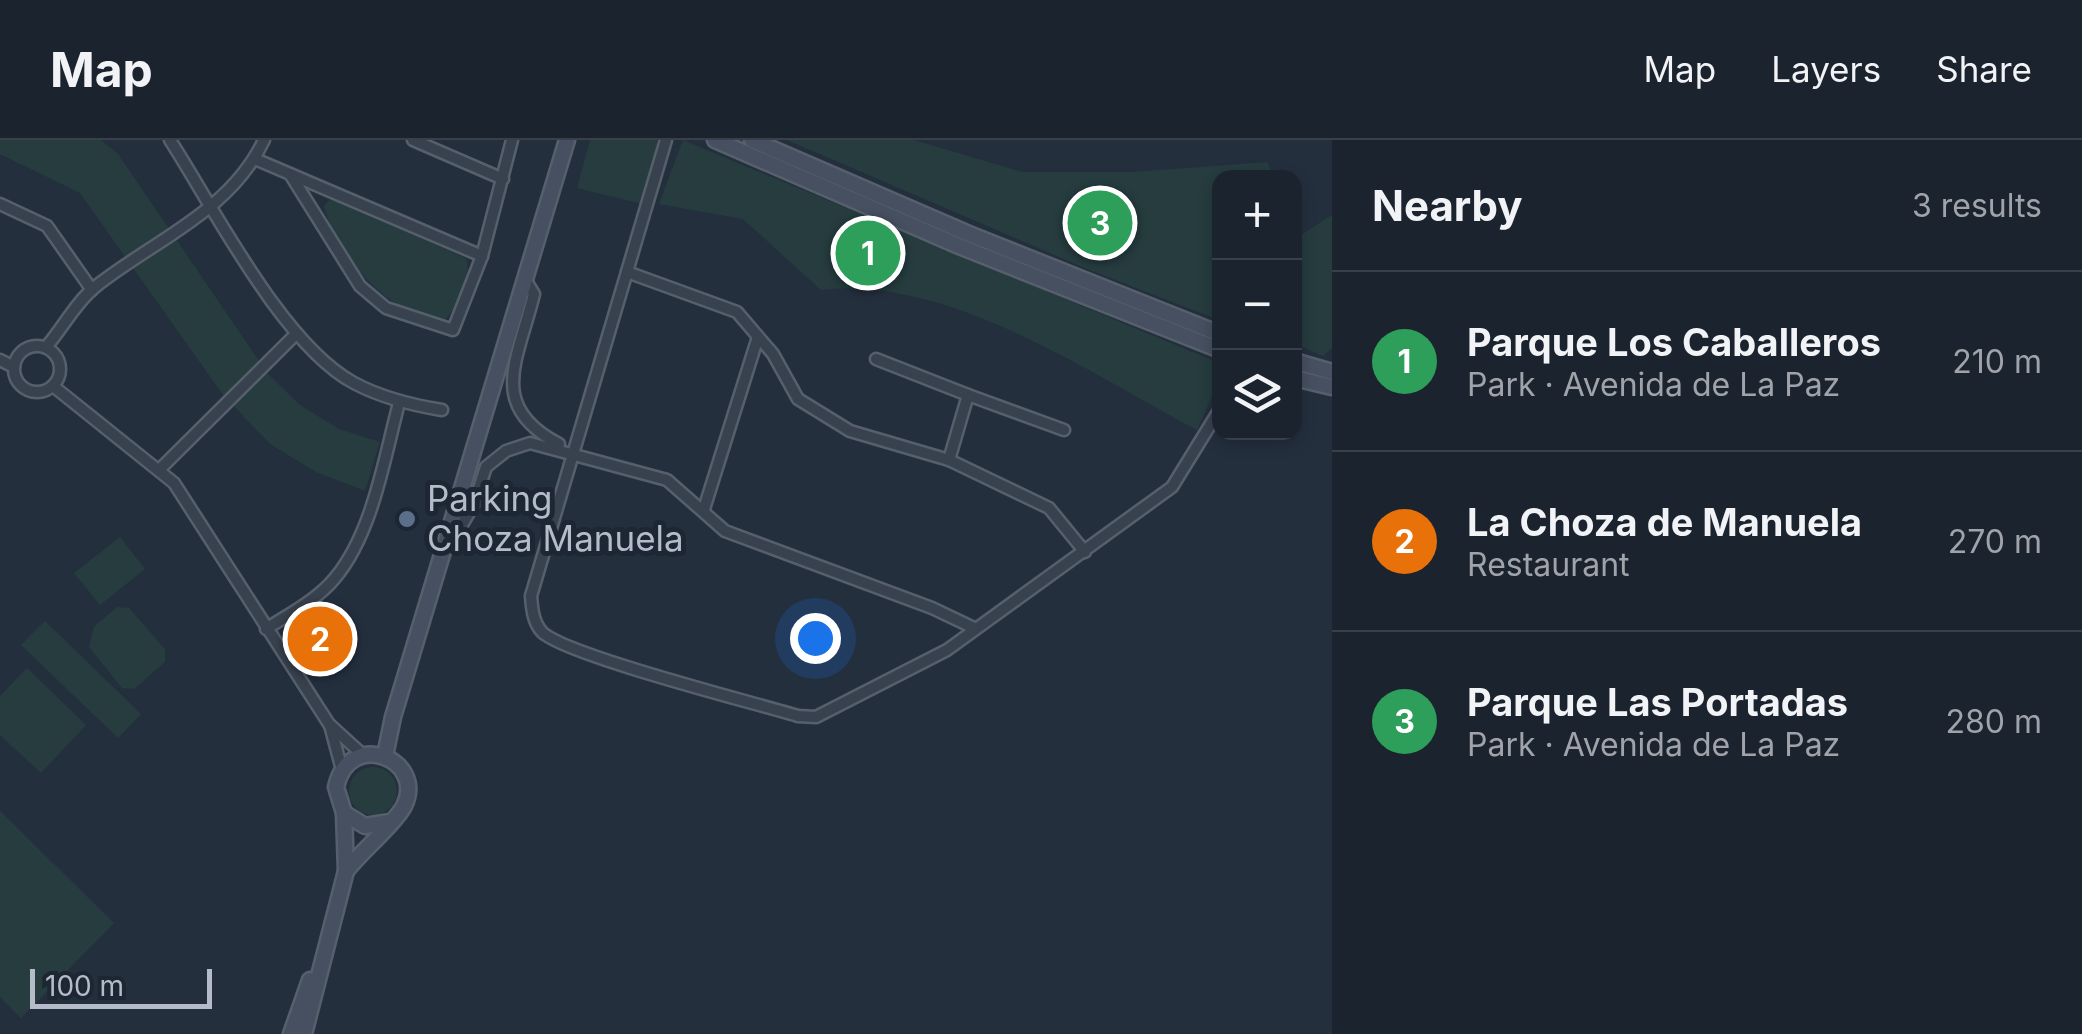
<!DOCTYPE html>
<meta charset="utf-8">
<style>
body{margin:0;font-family:Inter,sans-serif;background:#242b36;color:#f1f3f6}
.controls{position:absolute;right:30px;top:30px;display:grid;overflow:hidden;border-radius:20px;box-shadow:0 5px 15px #0003}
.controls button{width:90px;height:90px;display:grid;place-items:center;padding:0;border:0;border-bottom:2px solid #39404a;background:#1b232e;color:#f1f3f6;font:50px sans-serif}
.scale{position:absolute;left:30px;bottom:25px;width:182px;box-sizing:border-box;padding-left:10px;border:5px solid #b4bcc9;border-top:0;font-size:28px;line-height:35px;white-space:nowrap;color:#b4bcc9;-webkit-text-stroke:8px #1d2633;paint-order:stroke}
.you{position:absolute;left:815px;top:498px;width:35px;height:35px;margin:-25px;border:8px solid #fff;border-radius:50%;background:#1a73e8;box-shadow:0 0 0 15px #1a73e833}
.badge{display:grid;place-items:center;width:65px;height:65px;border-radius:50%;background:#d93025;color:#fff;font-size:32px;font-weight:700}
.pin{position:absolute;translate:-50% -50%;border:5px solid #fff;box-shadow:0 2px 10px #0006}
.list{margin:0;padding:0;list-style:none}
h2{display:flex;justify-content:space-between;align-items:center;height:130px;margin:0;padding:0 40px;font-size:42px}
h2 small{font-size:32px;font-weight:400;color:#a0a4aa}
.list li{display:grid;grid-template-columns:65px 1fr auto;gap:30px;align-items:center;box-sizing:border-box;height:180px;padding:0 40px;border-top:2px solid #39404a}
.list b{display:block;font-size:38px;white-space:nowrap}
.list p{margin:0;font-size:32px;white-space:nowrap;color:#a0a4aa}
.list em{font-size:32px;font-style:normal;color:#a0a4aa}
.icon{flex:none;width:55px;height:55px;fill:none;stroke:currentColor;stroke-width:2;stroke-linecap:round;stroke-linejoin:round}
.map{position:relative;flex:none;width:1332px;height:894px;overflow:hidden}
header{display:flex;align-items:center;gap:60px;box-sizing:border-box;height:140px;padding:0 50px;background:#1b232e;border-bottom:2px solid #39404a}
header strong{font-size:48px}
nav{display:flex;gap:55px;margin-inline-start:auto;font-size:35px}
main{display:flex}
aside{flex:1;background:#1b232e}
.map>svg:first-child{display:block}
.green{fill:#263c3f}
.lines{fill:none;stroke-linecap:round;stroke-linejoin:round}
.street-casing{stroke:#565f6c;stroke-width:15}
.secondary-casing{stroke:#565f6c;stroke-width:19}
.street{stroke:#38414e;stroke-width:10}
.secondary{stroke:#465061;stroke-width:14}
.service-dot{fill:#5c6f8a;stroke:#1d2633;stroke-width:4}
.labels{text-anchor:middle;stroke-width:10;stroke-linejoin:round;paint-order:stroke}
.poi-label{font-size:35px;fill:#b4bcc9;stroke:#1d2633;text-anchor:start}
</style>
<header>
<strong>Map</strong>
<nav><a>Map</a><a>Layers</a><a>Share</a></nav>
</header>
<main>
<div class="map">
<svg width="1332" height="894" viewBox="0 0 1332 894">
<rect width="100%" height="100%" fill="#242f3e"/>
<!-- green -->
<g class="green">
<polygon points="0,0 101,0 118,14 268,234 300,265 339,289 380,302 365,351 316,332 270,304 223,255 80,53 0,14"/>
<polygon points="590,0 658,0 642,64 577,48"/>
<path d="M 683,0 L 1219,223 L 1219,241 L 1197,290 C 1088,232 949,136 821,150 L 743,79 L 659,64 Z"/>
<polygon points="787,0 914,0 1022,32 1133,32 1268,22 1272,37 1220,38 1219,180 1087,129"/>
<path d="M 332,57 L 467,119 C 470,144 461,162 444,181 C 429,176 412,172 399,165 C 366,147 332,101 324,66 Z"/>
<polygon points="1332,75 1332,208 1323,216 1295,204 1295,99"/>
<polygon points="120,397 145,429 100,465 74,433"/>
<polygon points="117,467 129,468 165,509 165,522 134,549 122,548 89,507 94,487"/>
<polygon points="45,481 141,574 118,598 21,505"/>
<polygon points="27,528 86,585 41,633 0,595 0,556"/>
<circle cx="373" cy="651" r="24"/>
<polygon points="0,671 114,783 21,878 0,857"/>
</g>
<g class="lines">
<!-- street casing -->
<g class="street-casing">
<g id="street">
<path d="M 170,0 C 215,70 283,205 354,243 C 382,258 411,265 442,270"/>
<polyline points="413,0 503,39"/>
<path d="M 666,0 L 531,456 C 532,469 533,482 542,492 C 565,515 755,563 798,576 L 816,577 L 947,510 L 1172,347 L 1220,269"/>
<polyline points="255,19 482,116"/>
<polyline points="290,34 360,146 386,168 453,190 482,116 512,0"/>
<polyline points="0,64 47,86 92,150"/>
<polyline points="627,132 737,172 773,214 798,259 850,291 949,320 1049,368 1085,412"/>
<path d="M 526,141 L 534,154 C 518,220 486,266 559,304"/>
<circle cx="37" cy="229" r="23"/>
<path d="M 46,207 C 62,189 76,162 95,147 C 154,100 230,72 264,0"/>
<polyline points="876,219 968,255 949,320"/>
<polyline points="0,220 14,227"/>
<polyline points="53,246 174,343 329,584 363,615"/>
<polyline points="968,255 1064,290"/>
<polyline points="159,330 295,195"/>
<polyline points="704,369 758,197"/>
<polyline points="448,409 474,364 486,327 506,311 530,303 667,340 725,391 932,468 974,488"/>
<path d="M 266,489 C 289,474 317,460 335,438 C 373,392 384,319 399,263"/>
<polyline points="330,585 342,630"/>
</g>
</g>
<!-- secondary casing -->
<g class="secondary-casing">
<g id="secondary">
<polyline points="715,0 959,106 1220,210"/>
<polyline points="752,0 969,94 1220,194"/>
<polyline points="1294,221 1332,232"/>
<polyline points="1294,238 1332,247"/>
<polyline points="385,616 393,577 567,0"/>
<path d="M 346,731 C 359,714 396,682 404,666 C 427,619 349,588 336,647 L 344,673 L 365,686 L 390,682"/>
<polyline points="291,894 310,840"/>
<polyline points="304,894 346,731 344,673"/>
</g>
</g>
<!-- street -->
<use href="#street" class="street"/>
<!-- secondary -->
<use href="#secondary" class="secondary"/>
</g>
<!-- markers -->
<circle class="service-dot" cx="407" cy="379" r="10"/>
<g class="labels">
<!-- poi labels -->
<g class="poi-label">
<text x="427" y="371">Parking<tspan x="427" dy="40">Choza Manuela</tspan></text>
</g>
</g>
</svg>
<div class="controls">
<button>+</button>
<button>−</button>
<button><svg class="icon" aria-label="layers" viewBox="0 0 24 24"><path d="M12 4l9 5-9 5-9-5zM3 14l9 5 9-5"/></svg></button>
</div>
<div class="scale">100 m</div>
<div class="you"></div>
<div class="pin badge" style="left:868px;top:113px;background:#2e9e5b">1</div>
<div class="pin badge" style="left:320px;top:499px;background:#e8710a">2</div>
<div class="pin badge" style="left:1100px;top:83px;background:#2e9e5b">3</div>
</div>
<aside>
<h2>Nearby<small>3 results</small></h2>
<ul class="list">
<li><span class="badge" style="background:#2e9e5b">1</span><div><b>Parque Los Caballeros</b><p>Park · Avenida de La Paz</p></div><em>210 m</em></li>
<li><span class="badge" style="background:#e8710a">2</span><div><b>La Choza de Manuela</b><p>Restaurant</p></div><em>270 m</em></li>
<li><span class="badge" style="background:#2e9e5b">3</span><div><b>Parque Las Portadas</b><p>Park · Avenida de La Paz</p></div><em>280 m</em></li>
</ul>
</aside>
</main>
